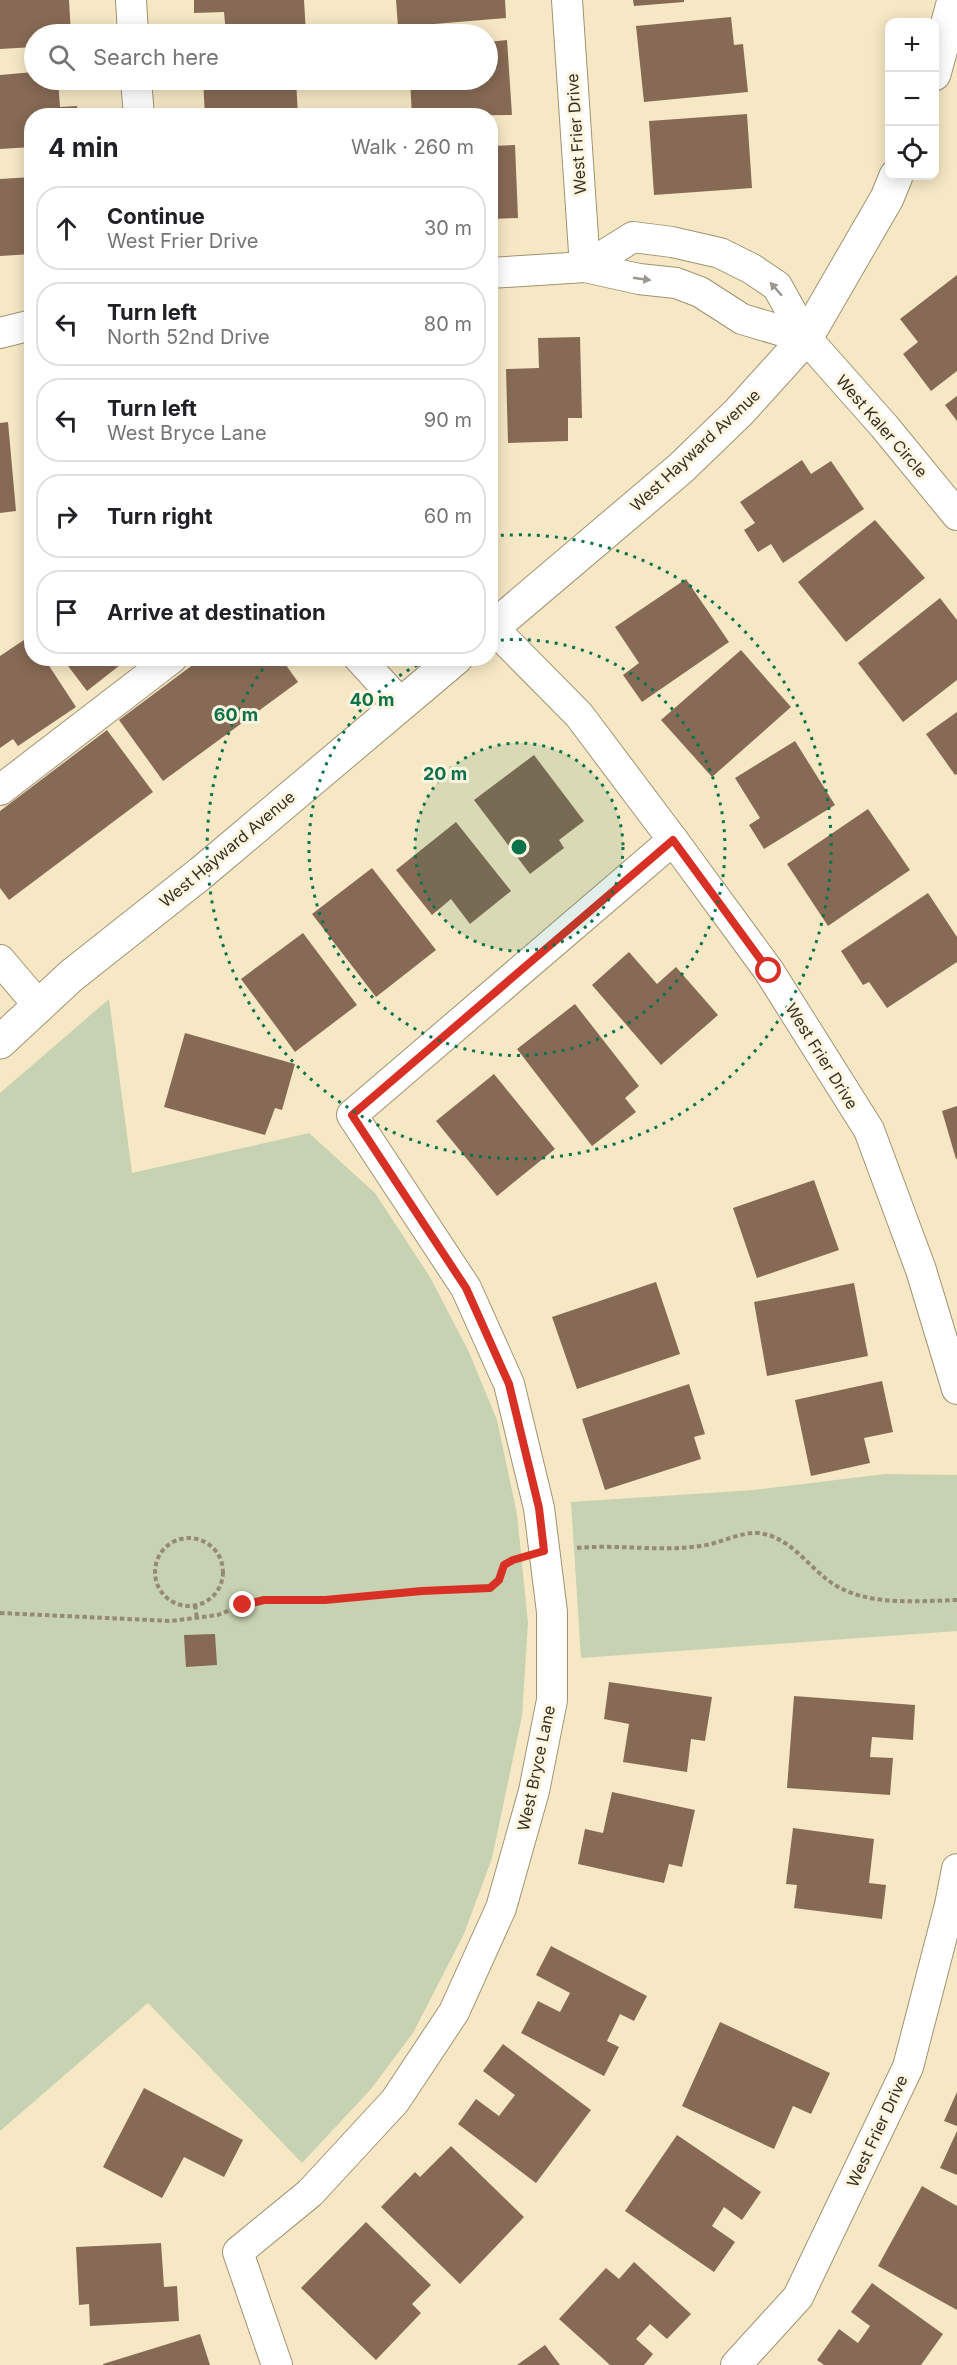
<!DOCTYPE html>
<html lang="en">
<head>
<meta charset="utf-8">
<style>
  :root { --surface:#fff; --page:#f2f2f2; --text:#202124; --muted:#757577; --line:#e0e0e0 }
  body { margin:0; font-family:Inter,sans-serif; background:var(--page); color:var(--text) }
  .controls { position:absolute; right:18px; top:18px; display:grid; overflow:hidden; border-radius:12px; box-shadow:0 3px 15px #0003 }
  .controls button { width:54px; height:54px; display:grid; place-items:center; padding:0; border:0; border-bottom:2px solid var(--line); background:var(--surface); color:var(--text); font:30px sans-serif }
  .stop { position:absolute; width:18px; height:18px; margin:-14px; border:4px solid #d93025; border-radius:50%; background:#fff }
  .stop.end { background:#d93025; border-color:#fff; box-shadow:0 2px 6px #0008 }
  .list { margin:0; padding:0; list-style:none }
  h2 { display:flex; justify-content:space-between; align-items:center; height:78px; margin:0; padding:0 24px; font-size:26px }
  h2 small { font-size:20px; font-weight:400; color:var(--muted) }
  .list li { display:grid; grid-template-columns:39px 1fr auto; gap:18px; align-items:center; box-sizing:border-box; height:84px; margin:0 12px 12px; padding:0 12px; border:2px solid var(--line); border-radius:24px }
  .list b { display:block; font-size:22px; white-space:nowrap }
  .list p { margin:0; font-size:20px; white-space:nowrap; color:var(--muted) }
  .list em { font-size:20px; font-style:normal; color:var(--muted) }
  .icon { flex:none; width:33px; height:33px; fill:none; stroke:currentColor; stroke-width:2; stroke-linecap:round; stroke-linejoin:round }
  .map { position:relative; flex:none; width:957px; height:2365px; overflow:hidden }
  .search { position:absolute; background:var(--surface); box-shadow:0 3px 15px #0003; left:24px; top:24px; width:474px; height:66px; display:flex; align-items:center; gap:15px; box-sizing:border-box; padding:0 21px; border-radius:33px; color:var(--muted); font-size:22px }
  .panel { position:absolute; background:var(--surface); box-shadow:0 3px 15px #0003; left:24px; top:108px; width:474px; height:558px; border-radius:24px }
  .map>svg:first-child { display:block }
  .green { fill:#c7d2b2 }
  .building { fill:#876a55 }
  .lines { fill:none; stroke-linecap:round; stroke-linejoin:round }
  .minor-casing { stroke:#a09372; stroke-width:32 }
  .tertiary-casing { stroke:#a09372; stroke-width:35 }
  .path { stroke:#958b73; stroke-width:4; stroke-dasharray:4.5 3; stroke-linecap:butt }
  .minor { stroke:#fff; stroke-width:30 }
  .tertiary { stroke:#fff; stroke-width:33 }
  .oneway { fill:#9a9790 }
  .route { stroke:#d93025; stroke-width:8 }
  .ring { fill:none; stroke:#0b724a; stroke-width:3; stroke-dasharray:3 6 }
  .labels { text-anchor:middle; stroke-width:6; stroke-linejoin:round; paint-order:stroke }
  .street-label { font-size:16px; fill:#352f22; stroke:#fef5e0 }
  .centre { fill:#0b724a; stroke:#fef5e0; stroke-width:3 }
  .ring-label { font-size:18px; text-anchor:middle; font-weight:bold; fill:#0b724a; stroke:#fef5e0; stroke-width:6; stroke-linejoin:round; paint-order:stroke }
</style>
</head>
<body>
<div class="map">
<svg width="957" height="2365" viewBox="0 0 957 2365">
  <rect width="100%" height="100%" fill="#f6e8c5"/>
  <g class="green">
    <path d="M109 999 132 1173 309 1133 375 1193 430 1277 469 1352 497 1420 517 1514 528 1623 522 1716 492 1858 464 1934 413 2033 371 2089 302 2163 148 2003 0 2131V1093Z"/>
    <path d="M885 1474 957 1475V1631L581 1658 571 1502 754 1490Z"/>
  </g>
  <g class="building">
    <path d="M0 0H69L71 34H34V47L0 49Z"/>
    <path d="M194 0H304L306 34H226L224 12 194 13Z"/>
    <path d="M396 0H505L506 18 398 27Z"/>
    <path d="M633 0H684V2L634 6Z"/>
    <path d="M731 17 734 45 743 44 748 92 644 102 636 26Z"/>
    <path d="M507 40 512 115 412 116 410 80H488V42Z"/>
    <path d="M34 72V80H58L60 107 77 106 78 116H32V147L0 149V75Z"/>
    <path d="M203 80H296L298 116H205Z"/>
    <path d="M747 114 752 188 654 195 649 121Z"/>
    <path d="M515 145 518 218 490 219V146Z"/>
    <path d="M32 177V254L0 256V179Z"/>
    <path d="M957 275V371L931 391 903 354 918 342 900 319Z"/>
    <path d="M580 337 582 418H568V441L508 443 506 369 539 368 538 338Z"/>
    <path d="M957 396V421L945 405Z"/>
    <path d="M8 422 16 511 0 513V423Z"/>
    <path d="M802 460 811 474 831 461 864 509 783 563 771 544 758 552 744 530 755 523 740 502Z"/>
    <path d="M875 520 925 578 846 642 798 582Z"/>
    <path d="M686 579 729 642 642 702 623 675 639 663 615 627Z"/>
    <path d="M940 598 957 620V680L903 722 858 663Z"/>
    <path d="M30 636 32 658H44L76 707 18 746 13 739 0 748V656Z"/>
    <path d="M741 650 791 707 712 777 661 720Z"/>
    <path d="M62 658H129L87 691Z"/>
    <path d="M202 658H281L298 682 163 781 119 720Z"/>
    <path d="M957 712V774L955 775 926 734Z"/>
    <path d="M107 730 153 792 9 900 0 888V811Z"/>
    <path d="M795 741 835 805 764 849 749 825 760 818 735 778Z"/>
    <path d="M534 755 584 821 559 840 564 848 530 874 474 800Z"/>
    <path d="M868 809 910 870 828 926 787 864Z"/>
    <path d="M456 822 511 891 470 924 451 899 432 915 396 870Z"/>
    <path d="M372 868 436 950 376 997 312 914Z"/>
    <path d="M928 893 957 937V962L887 1008 869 982 863 985 841 951Z"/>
    <path d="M303 933 357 1005 295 1052 241 979Z"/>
    <path d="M629 952 657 984 676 967 718 1015 661 1065 592 985Z"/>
    <path d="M575 1004 639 1086 625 1098 636 1112 592 1146 517 1049Z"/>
    <path d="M185 1033 295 1064 282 1110 275 1108 265 1135 164 1107Z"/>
    <path d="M494 1074 555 1149 497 1196 436 1121Z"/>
    <path d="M957 1106V1159H956L942 1111Z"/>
    <path d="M814 1180 839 1250 757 1278 733 1208Z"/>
    <path d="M656 1282 680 1354 577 1389 552 1317Z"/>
    <path d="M854 1283 868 1356 767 1376 754 1302Z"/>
    <path d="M882 1381 893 1432 864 1438 870 1463 811 1476 795 1400Z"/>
    <path d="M689 1384 705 1434 694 1437 701 1459 605 1490 582 1419Z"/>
    <path d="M215 1634 217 1665 186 1667 184 1635Z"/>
    <path d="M609 1682 712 1697 705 1741 691 1739 687 1772 623 1762 629 1724 604 1719Z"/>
    <path d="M794 1696 915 1705 913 1740 872 1737 870 1757 893 1758 890 1795 787 1788Z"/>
    <path d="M612 1792 695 1810 682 1867 669 1864 664 1883 578 1864 585 1829 603 1833Z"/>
    <path d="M793 1828 874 1839 869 1883 886 1885 882 1919 794 1908 797 1885 786 1884Z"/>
    <path d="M551 1946 647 1996 634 2021 620 2014 607 2041 619 2047 604 2076 521 2033 538 2001 560 2012 570 1993 536 1975Z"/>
    <path d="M720 2022 830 2073 811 2114 793 2106 774 2149 682 2106Z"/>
    <path d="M503 2044 591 2110 536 2183 458 2124 476 2099 499 2116 515 2095 483 2071Z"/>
    <path d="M144 2088 243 2140 224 2177 184 2157 162 2198 103 2167Z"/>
    <path d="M957 2092V2126L944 2121Z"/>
    <path d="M957 2131V2175L940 2168Z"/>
    <path d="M677 2135 761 2192 742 2220 724 2207 712 2226 735 2242 714 2272 625 2211Z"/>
    <path d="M451 2146 524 2217 460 2284 381 2207 415 2172 420 2177Z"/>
    <path d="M922 2186 957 2206V2310L878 2266Z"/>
    <path d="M366 2222 431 2285 412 2304 421 2313 376 2360 301 2288Z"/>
    <path d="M161 2243 164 2287 177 2286 179 2321 90 2326 89 2304 79 2305 76 2247Z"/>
    <path d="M634 2262 691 2314 667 2339 650 2324 636 2339 653 2354 644 2365H610L559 2319 606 2268 619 2279Z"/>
    <path d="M872 2283 943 2334 921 2365H824L817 2360 839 2329 858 2343 870 2326 851 2312Z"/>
    <path d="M200 2334 210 2365H103V2364Z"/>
    <path d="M545 2345 560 2365H517Z"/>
  </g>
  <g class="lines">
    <defs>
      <g id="minor">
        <path d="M131 0 133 34"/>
        <path d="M567 0 585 267"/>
        <path d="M136 80 139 116"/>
        <path d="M585 267 633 237 672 242 720 253 752 269 777 286 806 338 884 426 957 515"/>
        <path d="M490 273 585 267 639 279 676 283 700 292 742 319 806 338"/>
        <path d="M0 333 32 325"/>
        <path d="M493 628 579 715 673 840 769 971 869 1130 921 1270 957 1389"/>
        <path d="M359 658 401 704"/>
        <path d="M0 790 172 658"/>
        <path d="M0 960 39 1006"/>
        <path d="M277 2365 238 2252 310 2193 395 2101 454 2012 501 1908 534 1791 552 1700V1612L539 1508 509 1384 466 1288 352 1115 673 840"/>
        <path d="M736 2365 798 2297 908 2067 950 1905 957 1869"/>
      </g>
      <g id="tertiary">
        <path d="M934 74 954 0"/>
        <path d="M490 630 681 468 739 412 806 338 887 198 896 176"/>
        <path d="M0 1042 71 976 201 873 456 658"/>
      </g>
    </defs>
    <use href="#minor" class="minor-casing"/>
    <use href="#tertiary" class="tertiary-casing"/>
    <g class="path">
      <circle cx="189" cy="1572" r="34"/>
      <path d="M577 1548C618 1544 660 1552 700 1546 719 1544 739 1532 758 1533 789 1536 806 1564 829 1581 864 1607 916 1601 957 1600"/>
      <path d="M195 1605 197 1619"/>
      <path d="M0 1613 171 1621 218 1615 243 1605 264 1600H325L422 1591 490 1588 499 1580 504 1565 514 1559"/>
    </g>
    <use href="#minor" class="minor"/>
    <use href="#tertiary" class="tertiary"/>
  </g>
  <defs><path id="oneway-solid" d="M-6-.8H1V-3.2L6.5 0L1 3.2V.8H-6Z" transform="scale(1.5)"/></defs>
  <g class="oneway">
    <use href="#oneway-solid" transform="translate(642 279) rotate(8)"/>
    <use href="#oneway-solid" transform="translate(776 289) rotate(-131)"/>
  </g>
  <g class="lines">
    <path class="route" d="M243 1605 264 1600H325L422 1591 490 1588 499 1580 504 1565 513 1560 544 1551 539 1508 509 1384 466 1288 352 1115 673 840 769 971"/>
  </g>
  <circle cx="519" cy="847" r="104" fill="#0b724a" fill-opacity=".12"/>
  <g class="ring">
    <circle cx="519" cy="847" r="104"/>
    <path d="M492 641A208 208 0 1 1 429 659"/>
    <path d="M492 536A312 312 0 1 1 270 659"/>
  </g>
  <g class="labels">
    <g class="street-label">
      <text transform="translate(576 134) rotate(-94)" y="6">West Frier Drive</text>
      <text transform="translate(882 426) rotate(49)" y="6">West Kaler Circle</text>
      <text transform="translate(695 450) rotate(-43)" y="6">West Hayward Avenue</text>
      <text transform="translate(227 849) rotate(-40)" y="6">West Hayward Avenue</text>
      <text transform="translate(822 1056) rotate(58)" y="6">West Frier Drive</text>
      <text transform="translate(536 1768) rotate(-78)" y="6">West Bryce Lane</text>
      <text transform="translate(877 2131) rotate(-65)" y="6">West Frier Drive</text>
    </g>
  </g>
  <circle cx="519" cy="847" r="9" class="centre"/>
  <g class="ring-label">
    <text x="372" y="706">40 m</text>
    <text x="236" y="721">60 m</text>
    <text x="445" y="780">20 m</text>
  </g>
</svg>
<div class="controls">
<button>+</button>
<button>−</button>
<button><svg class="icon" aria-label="locate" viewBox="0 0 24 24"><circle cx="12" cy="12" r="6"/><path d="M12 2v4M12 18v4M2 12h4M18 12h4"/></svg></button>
</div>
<div class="stop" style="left:769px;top:971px"></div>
<div class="stop end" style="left:243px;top:1605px"></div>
<div class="search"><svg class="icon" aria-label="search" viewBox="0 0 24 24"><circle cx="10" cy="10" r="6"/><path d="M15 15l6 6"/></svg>Search here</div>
<section class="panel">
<h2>4 min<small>Walk · 260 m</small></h2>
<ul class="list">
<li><svg class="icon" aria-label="ahead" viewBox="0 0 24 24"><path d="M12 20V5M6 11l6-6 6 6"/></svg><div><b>Continue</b><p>West Frier Drive</p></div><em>30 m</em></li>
<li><svg class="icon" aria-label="left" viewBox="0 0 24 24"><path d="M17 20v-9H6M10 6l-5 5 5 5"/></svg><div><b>Turn left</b><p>North 52nd Drive</p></div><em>80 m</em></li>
<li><svg class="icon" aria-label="left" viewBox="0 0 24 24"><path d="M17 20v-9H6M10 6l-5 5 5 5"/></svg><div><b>Turn left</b><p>West Bryce Lane</p></div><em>90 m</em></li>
<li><svg class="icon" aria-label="right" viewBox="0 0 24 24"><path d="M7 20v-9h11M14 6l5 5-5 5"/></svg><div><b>Turn right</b></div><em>60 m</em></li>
<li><svg class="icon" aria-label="arrive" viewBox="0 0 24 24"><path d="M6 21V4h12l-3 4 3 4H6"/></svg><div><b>Arrive at destination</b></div></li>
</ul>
</section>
</div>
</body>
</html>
